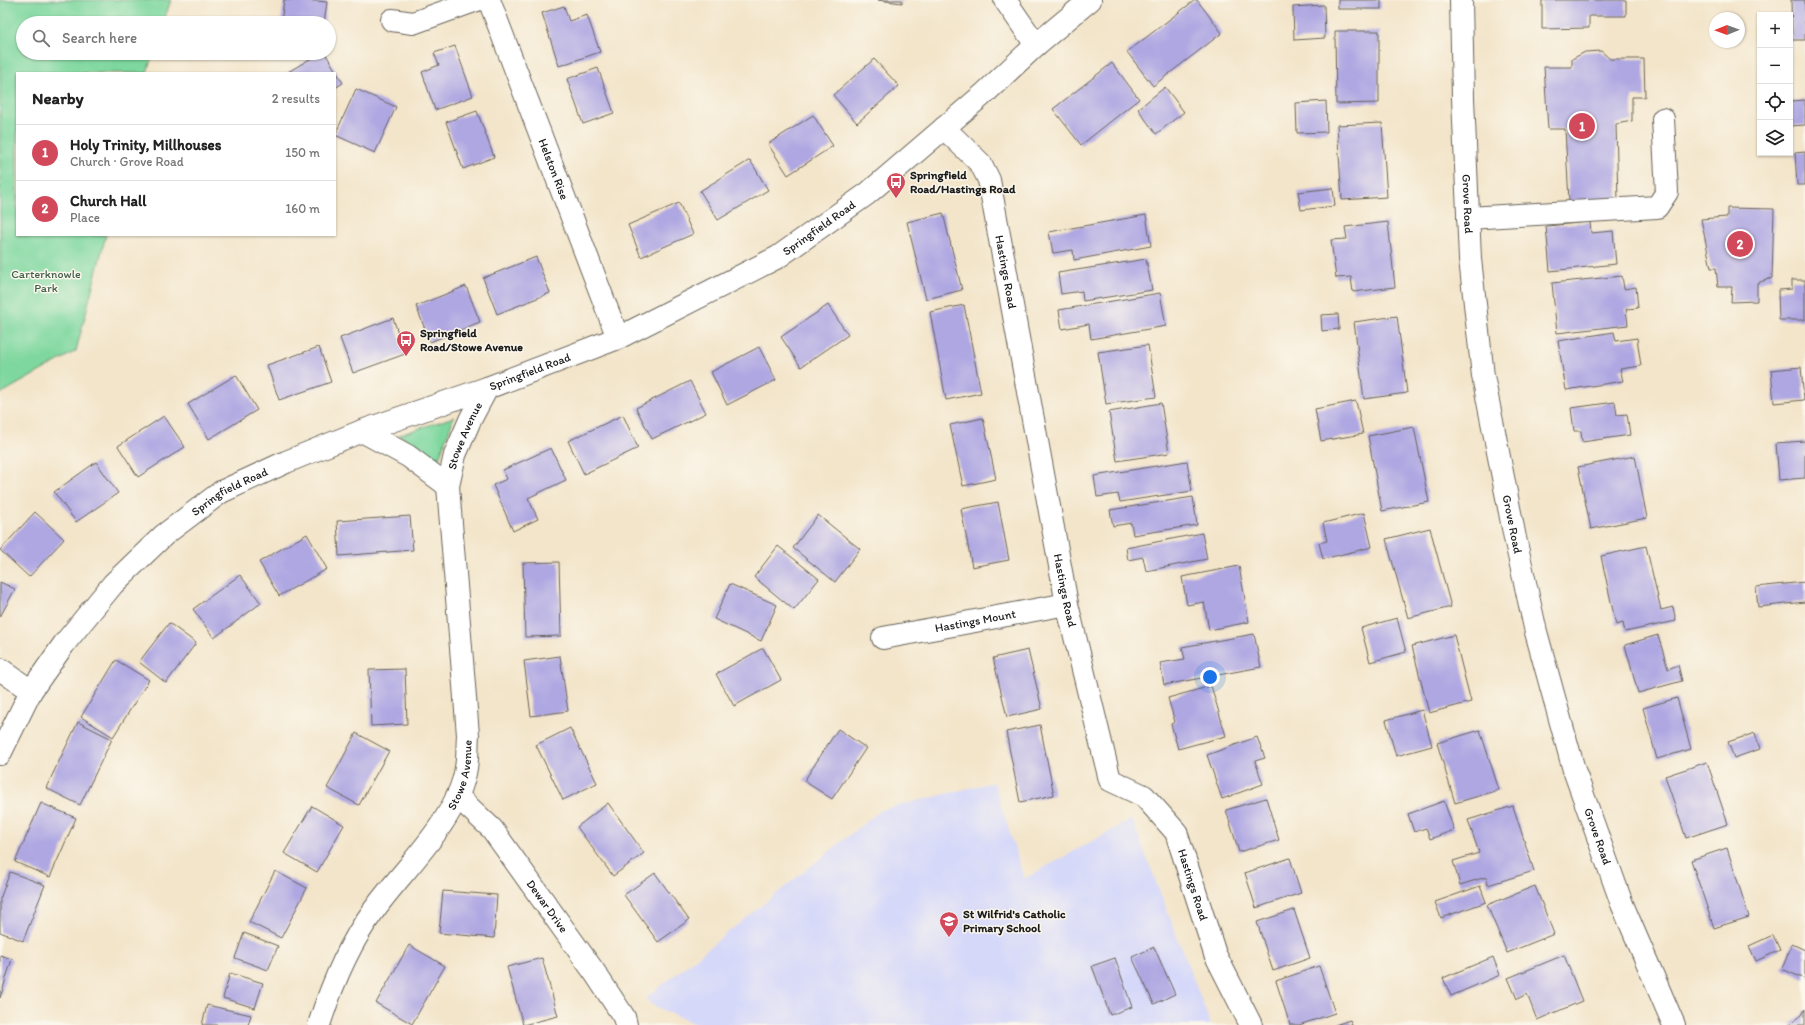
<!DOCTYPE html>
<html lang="en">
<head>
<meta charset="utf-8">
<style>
  :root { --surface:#fff; --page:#f6f6f6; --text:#222; --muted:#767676; --line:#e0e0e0; --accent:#d1495b }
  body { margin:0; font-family:Itim,sans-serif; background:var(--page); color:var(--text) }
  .controls { position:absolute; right:12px; top:12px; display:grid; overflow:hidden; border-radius:0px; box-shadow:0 1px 3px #0004 }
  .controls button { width:36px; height:36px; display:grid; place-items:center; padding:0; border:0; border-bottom:1px solid var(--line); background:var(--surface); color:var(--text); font:20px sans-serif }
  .compass { position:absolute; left:1709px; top:12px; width:36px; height:36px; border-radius:50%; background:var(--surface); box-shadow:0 1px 3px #0004; rotate:269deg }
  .you { position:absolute; left:1210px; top:677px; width:14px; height:14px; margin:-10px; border:3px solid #fff; border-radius:50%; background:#1a73e8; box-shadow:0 0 0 6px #1a73e833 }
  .badge { display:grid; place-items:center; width:26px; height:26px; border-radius:50%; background:var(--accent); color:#fff; font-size:13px; font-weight:700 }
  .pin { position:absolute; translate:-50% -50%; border:2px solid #fff; box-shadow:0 1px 4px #0006 }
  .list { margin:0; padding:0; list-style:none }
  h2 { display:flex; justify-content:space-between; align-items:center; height:52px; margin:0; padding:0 16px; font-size:17px }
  h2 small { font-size:13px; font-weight:400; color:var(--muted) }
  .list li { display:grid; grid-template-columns:26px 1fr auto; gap:12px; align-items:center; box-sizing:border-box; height:56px; padding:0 16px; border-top:1px solid var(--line) }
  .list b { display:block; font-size:15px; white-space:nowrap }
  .list p { margin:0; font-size:13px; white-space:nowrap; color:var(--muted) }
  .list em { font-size:13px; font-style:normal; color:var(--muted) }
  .icon { flex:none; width:22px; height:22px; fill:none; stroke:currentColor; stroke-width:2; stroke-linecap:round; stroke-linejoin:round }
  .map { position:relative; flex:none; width:1805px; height:1025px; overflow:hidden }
  .search { position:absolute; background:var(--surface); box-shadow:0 1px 3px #0004; left:16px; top:16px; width:320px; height:44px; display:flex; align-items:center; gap:10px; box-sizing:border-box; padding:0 14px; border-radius:22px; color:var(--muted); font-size:15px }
  .panel { position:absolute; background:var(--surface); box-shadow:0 1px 3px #0004; left:16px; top:72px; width:320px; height:164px; border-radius:0px }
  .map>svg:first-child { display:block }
  .built { fill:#d5d8f9 }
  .green { fill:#7dd79e; stroke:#4c7a5d }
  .building { fill:#afa7e2 }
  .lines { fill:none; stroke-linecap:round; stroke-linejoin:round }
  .minor-casing { stroke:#676259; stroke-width:24 }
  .minor { stroke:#fff; stroke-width:22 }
  .labels { text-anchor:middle; stroke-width:3; stroke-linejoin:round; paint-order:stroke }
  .street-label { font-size:12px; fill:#1c1c1c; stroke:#fbf7ec }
  .poi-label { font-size:12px; font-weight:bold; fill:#1c1c1c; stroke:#fbf7ec; text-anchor:start }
  .park-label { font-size:12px; fill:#3e5d4a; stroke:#fbf7ec }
</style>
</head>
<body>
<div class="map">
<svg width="1805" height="1025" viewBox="0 0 1805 1025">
  <rect width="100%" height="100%" fill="#fbf7ec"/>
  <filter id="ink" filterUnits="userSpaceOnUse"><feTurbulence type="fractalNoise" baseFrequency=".025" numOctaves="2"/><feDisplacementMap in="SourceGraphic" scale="8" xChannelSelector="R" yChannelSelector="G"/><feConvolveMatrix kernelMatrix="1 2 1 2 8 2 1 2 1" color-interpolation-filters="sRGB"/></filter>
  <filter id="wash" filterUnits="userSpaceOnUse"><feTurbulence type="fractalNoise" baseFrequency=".012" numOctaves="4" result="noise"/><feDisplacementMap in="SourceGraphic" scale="16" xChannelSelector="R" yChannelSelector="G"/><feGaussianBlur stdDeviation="0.9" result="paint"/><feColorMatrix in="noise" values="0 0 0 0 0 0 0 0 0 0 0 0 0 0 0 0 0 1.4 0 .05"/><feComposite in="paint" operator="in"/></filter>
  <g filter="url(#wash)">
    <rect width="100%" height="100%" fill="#f3e5ca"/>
    <path class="built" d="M994 782 1024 879 1132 819 1211 1025H697L650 1004 646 998 881 810Z"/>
    <g class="green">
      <path d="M0 0H171L163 23H23V53H153L147 73H17V235H106L76 351 0 394Z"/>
      <path d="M454 417 438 461 399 435Z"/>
    </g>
    <g id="blocks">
      <g class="building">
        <path d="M284 0H306L327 2 324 23H281Z"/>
        <path d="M878 0H902V3Z"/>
        <path d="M1195 0H1197L1222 33 1153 86 1127 52Z"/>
        <rect x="1338" y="0" width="43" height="9"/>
        <path d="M1542 0H1626V16H1589V28L1542 29Z"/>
        <path d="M1791 0H1805V40H1792Z"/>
        <path d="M1324 5 1325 38 1294 40 1293 7Z"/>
        <path d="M564 6 569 21 587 15 600 52 559 66 542 13Z"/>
        <path d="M1335 31H1379V103L1336 104Z"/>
        <path d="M455 46 473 96 435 110 422 72 439 65 434 53Z"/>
        <path d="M1601 51 1610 59H1644L1645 97H1632V121L1616 124 1618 200 1569 201 1565 129H1548L1544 67H1572V59L1585 52Z"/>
        <path d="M320 53H325L343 83 335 88V73H289L288 72Z"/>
        <path d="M874 59 899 86 857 123 833 95Z"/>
        <path d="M1112 63 1139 99 1081 145 1053 109Z"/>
        <path d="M598 68 614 113 583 124 567 79Z"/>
        <path d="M1165 87 1184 112 1156 134 1138 109Z"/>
        <path d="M356 89 396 107 375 153 335 135Z"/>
        <path d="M1805 100V125L1790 126V101Z"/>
        <path d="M1326 101 1327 132 1297 133 1296 103Z"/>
        <path d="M477 111 494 157 463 169 446 122Z"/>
        <path d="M813 115 833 146 788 175 768 144Z"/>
        <path d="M1382 123 1387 197 1342 200 1337 125Z"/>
        <path d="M1805 152V185H1797L1795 153Z"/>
        <path d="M750 160 768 190 718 220 700 191Z"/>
        <path d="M1333 188 1335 206 1301 210 1298 192Z"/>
        <path d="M679 203 693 234 641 257 628 225Z"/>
        <path d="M1727 208 1774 209 1772 278 1757 283V301L1731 302 1732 287H1718L1716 268H1711L1701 219 1727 217Z"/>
        <path d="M943 213 962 290 926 299 907 222Z"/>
        <path d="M1146 215 1151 246 1074 260 1073 250 1053 253 1049 232Z"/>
        <path d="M1388 222 1395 287 1353 292 1351 277 1336 278 1331 240 1347 239 1345 227Z"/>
        <path d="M1590 222 1591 233 1613 231 1616 264 1550 271 1546 226Z"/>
        <path d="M536 257 550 293 497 314 483 278Z"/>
        <path d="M1146 259 1152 290 1083 301 1082 291 1061 294 1058 273Z"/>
        <path d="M1622 276 1624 289 1636 287 1638 308 1626 309 1628 325 1557 333 1552 283Z"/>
        <path d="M1792 280H1805V320H1779L1778 290 1792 289Z"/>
        <path d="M466 286 480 322 430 342 416 306Z"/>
        <path d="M1160 293 1166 326 1091 339 1089 324 1062 329 1059 310Z"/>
        <path d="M828 305 848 335 801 367 781 337Z"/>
        <path d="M964 305 981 393 946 400 930 312Z"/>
        <path d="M1338 314 1339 329 1322 331 1321 315Z"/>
        <path d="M1397 316 1407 393 1364 399 1354 322Z"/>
        <path d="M393 318 405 354 353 373 340 338Z"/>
        <path d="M1614 332 1616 341 1637 338 1641 366 1620 369 1623 381 1566 390 1558 341Z"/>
        <path d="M1148 345 1156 397 1106 404 1098 352Z"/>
        <path d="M319 347 331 382 279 400 267 365Z"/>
        <path d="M759 347 776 380 727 405 711 372Z"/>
        <path d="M1801 367 1804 400 1774 403 1771 370Z"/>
        <path d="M236 375 257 410 209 439 188 404Z"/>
        <path d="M690 381 706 413 652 439 636 408Z"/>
        <path d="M1356 401 1363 434 1321 441 1315 409Z"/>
        <path d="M1615 402 1617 415 1627 414 1630 435 1582 442 1581 431H1574L1571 408Z"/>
        <path d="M1161 403 1169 453 1117 461 1109 412Z"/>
        <path d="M623 415 638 448 584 474 568 441Z"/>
        <path d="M164 416 185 447 138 477 118 446Z"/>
        <path d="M983 418 996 479 963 486 950 425Z"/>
        <path d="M1414 427 1429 502 1382 511 1368 436Z"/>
        <path d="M1805 441V478L1779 480 1776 443Z"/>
        <path d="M551 448 566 480 528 498 538 519 513 531 493 485 507 479 503 470Z"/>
        <path d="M1635 456 1647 518 1591 529 1578 467Z"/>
        <path d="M1187 461 1192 491 1120 502 1118 494 1097 497 1094 476Z"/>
        <path d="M96 462 118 493 76 522 54 492Z"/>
        <path d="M1193 497 1197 525 1133 535 1131 523 1113 526 1110 510Z"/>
        <path d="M998 502 1009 560 972 567 961 509Z"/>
        <path d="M35 512 64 539 29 577 0 550Z"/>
        <path d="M1364 513 1372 547 1323 559 1319 543 1327 541 1323 523Z"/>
        <path d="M818 515 860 549 835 582 793 548Z"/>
        <path d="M410 516 413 550 339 556 337 521Z"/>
        <path d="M1430 528 1451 607 1408 618 1386 539Z"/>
        <path d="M1202 533 1207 559 1146 571 1143 557 1128 560 1126 548Z"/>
        <path d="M307 534 327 569 279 596 259 562Z"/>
        <path d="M778 546 819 579 794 610 754 577Z"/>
        <path d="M1646 546 1661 610 1673 607 1676 621 1625 632 1623 623 1616 625 1601 556Z"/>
        <path d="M559 562 561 636 525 637 523 563Z"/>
        <path d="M1239 566 1249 622 1209 630 1204 602 1187 605 1182 577Z"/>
        <path d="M240 575 261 603 214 638 193 609Z"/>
        <path d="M0 582 15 589 0 617Z"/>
        <path d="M1805 582V602L1758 607 1756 587Z"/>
        <path d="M730 584 777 605 761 641 714 619Z"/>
        <path d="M1397 618 1406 652 1370 662 1361 628Z"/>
        <path d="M169 623 196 643 166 683 139 662Z"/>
        <path d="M1254 634 1261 667 1164 685 1160 663 1185 659 1182 647Z"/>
        <path d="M1454 635 1471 702 1429 713 1412 646Z"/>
        <path d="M1658 635 1668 669 1678 665 1682 681 1638 693 1625 645Z"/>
        <path d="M763 648 781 680 734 706 716 674Z"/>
        <path d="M1028 650 1042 709 1007 717 993 658Z"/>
        <path d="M560 656 568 711 531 716 524 661Z"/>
        <path d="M116 660 149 680 113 737 81 717Z"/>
        <path d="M405 669 407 724 371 726 369 670Z"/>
        <path d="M1211 686 1226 736 1178 749 1171 724 1175 722 1168 698Z"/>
        <path d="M1677 698 1691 749 1657 759 1643 708Z"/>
        <path d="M1422 710 1432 746 1396 756 1386 720Z"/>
        <path d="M78 722 112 739 80 805 46 788Z"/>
        <path d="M1040 725 1054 795 1020 802 1006 732Z"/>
        <path d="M570 728 597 783 563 800 536 745Z"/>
        <path d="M838 729 866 748 832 799 804 781Z"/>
        <path d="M1480 730 1499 790 1455 803 1437 743Z"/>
        <path d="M356 733 389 751 359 805 327 788Z"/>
        <path d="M1755 733 1760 749 1734 758 1728 742Z"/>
        <path d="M1257 737 1265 758 1255 761 1263 784 1222 799 1207 755Z"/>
        <path d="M1707 762 1728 824 1686 838 1665 776Z"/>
        <path d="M1266 798 1279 840 1239 852 1226 810Z"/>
        <path d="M1444 801 1454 830 1430 839 1426 828 1414 832 1408 814Z"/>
        <path d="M41 803 76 818 50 877 15 862Z"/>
        <path d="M608 803 644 853 613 876 577 827Z"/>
        <path d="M312 806 344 825 317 872 284 853Z"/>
        <path d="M1513 806 1534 871 1488 885 1486 877 1460 885 1453 861 1479 853 1468 820Z"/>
        <path d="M1727 848 1749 917 1714 928 1691 860Z"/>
        <path d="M1290 858 1301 893 1256 908 1245 873Z"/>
        <path d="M275 871 307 888 281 938 249 922Z"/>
        <path d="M10 872 45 885 23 941 0 932V899Z"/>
        <path d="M655 873 689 920 658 942 624 895Z"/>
        <path d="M1480 886 1486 902 1441 918 1435 902Z"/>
        <path d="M1535 886 1554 934 1507 953 1487 905Z"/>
        <path d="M443 891 497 895 494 938 439 933Z"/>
        <path d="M1294 910 1310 958 1273 971 1257 922Z"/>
        <path d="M244 933 278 946 268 970 235 958Z"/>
        <path d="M1773 935 1780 950 1756 961 1749 946Z"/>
        <path d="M1792 944 1805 950V979L1782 969Z"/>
        <path d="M409 945 445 966 412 1024 376 1003Z"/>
        <path d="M1154 947 1175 994 1154 1004 1132 957Z"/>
        <path d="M0 955 12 959 0 998Z"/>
        <path d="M1564 955 1582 1001 1537 1020 1527 994 1517 999 1508 978Z"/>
        <path d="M1493 957 1500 975 1451 996 1443 978Z"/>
        <path d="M542 958 558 1016 523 1025 507 967Z"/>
        <path d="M1115 958 1132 1007 1110 1015 1092 966Z"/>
        <path d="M1319 966 1335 1013 1299 1025H1290L1276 981Z"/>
        <path d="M230 973 263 983 255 1008 223 998Z"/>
        <path d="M207 1005 251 1015 248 1025H202Z"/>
        <path d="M1805 1009V1025H1789L1802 1015Z"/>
        <path d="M1350 1020 1352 1025H1335Z"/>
      </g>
    </g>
  </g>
  <g filter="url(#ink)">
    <use href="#blocks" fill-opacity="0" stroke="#676259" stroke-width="1"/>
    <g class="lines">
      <defs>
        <g id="minor">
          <path id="s1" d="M489 0 618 338"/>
          <path d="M1005 0 1036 45"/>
          <path id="s2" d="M1461 0 1463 98 1470 259 1483 376 1515 538 1536 632 1574 770 1622 904 1674 1025"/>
          <path d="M392 20 413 23 477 0"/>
          <path id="s3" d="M944 128 981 164 989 180 1067 604 1110 780 1144 796 1176 832 1215 954 1251 1025"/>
          <path d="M1468 218 1657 207 1667 192 1663 119"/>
          <path d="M362 431 408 456 448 486"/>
          <path id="s4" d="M883 638 1067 604"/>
          <path d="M0 669 31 691"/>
          <path id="s5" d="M0 754 31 691 64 644 113 584 164 535 221 492 286 462 362 431 487 388 618 338 778 257 867 194 986 92 1036 45 1090 0"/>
          <path id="s6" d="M457 796 492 829 595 973 624 1017 626 1025"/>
          <path id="s7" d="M319 1025C332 984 348 945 374 910 403 869 458 820 466 768 468 757 467 746 468 735L448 486 455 455 470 420 487 388"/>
        </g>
      </defs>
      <use href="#minor" class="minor-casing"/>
      <use href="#minor" class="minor"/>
    </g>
  </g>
  <defs>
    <symbol id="bus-pin" viewBox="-11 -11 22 30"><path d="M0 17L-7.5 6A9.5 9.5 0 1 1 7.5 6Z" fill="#d1495b" stroke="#fbf7ec"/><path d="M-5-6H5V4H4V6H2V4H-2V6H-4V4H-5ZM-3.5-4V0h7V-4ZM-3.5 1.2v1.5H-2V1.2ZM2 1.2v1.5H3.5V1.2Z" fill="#fff"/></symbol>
    <symbol id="school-pin" viewBox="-11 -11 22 30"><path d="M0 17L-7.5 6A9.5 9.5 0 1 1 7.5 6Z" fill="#d1495b" stroke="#fbf7ec"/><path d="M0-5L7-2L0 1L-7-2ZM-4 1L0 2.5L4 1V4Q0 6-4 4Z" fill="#fff"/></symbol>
  </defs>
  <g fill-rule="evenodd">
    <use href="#bus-pin" x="885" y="171" width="22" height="30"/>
    <use href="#bus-pin" x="395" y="329" width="22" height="30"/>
    <use href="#school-pin" x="938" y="910" width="22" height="30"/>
  </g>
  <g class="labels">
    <g class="street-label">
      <text dy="4" stroke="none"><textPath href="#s1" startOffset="181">Helston Rise</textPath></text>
      <text dy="4" stroke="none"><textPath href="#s2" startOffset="204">Grove Road</textPath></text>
      <text dy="4" stroke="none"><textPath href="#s5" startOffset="1003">Springfield Road</textPath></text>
      <text dy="4" stroke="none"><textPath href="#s3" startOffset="163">Hastings Road</textPath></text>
      <text dy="4" stroke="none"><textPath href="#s5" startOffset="679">Springfield Road</textPath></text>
      <text dy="4" stroke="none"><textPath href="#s7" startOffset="635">Stowe Avenue</textPath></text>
      <text dy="4" stroke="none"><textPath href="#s5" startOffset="355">Springfield Road</textPath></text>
      <text dy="4" stroke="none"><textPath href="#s2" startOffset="528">Grove Road</textPath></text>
      <text dy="4" stroke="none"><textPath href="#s3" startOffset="487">Hastings Road</textPath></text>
      <text dy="4" stroke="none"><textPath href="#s4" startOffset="94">Hastings Mount</textPath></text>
      <text dy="4" stroke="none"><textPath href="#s7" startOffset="291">Stowe Avenue</textPath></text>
      <text dy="4" stroke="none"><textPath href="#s2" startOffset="852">Grove Road</textPath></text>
      <text dy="4" stroke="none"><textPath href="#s3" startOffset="823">Hastings Road</textPath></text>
      <text dy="4" stroke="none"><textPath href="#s6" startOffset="143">Dewar Drive</textPath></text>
    </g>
    <g class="poi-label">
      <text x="910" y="179">Springfield<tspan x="910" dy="14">Road/Hastings Road</tspan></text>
      <text x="420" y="337">Springfield<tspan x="420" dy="14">Road/Stowe Avenue</tspan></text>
      <text x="963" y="918">St Wilfrid's Catholic<tspan x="963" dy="14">Primary School</tspan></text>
    </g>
    <g class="park-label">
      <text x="46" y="278">Carterknowle<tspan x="46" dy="14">Park</tspan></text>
    </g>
  </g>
</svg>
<div class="controls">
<button>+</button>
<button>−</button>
<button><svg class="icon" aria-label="locate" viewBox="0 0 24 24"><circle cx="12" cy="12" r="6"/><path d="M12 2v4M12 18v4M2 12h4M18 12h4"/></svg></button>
<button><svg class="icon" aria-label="layers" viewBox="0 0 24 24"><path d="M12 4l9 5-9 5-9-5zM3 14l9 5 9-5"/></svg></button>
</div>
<svg class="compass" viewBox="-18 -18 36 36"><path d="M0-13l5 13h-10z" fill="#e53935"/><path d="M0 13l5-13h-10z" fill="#767676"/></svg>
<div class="you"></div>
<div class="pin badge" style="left:1582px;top:126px">1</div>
<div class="pin badge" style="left:1740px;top:244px">2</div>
<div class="search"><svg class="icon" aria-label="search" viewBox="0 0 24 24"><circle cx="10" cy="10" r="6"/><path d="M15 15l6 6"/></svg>Search here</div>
<section class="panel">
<h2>Nearby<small>2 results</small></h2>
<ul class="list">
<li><span class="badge">1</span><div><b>Holy Trinity, Millhouses</b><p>Church · Grove Road</p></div><em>150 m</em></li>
<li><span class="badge">2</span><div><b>Church Hall</b><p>Place</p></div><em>160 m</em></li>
</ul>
</section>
</div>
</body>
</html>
